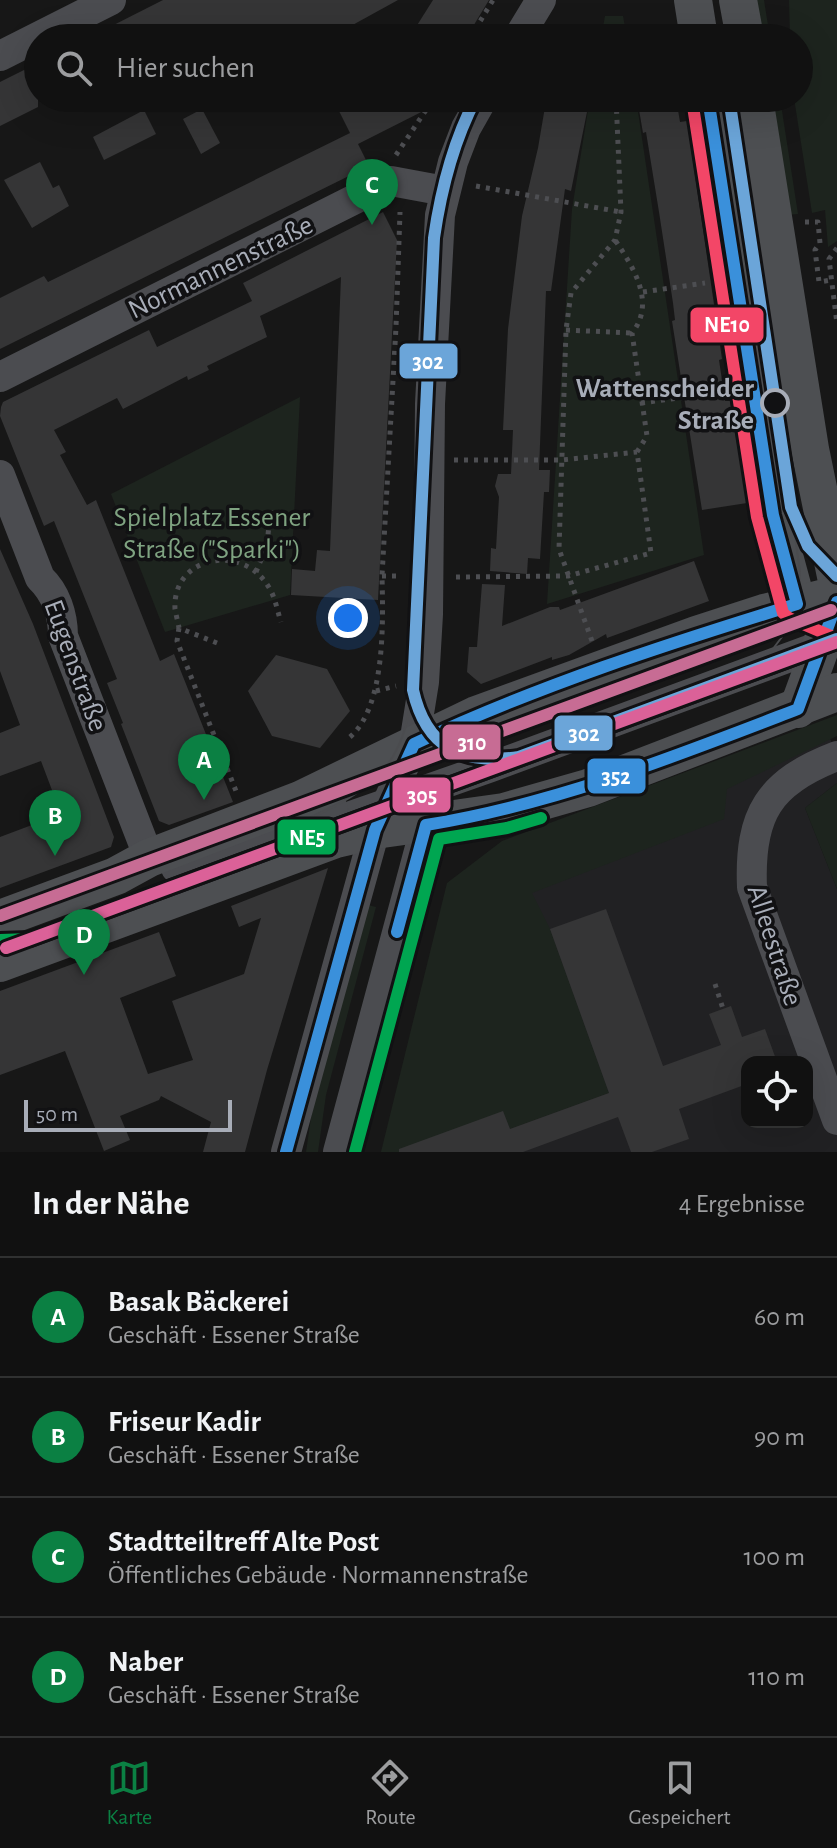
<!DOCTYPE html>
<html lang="de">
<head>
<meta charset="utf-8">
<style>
  :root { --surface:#111; --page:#1e1f1f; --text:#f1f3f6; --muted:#9c9d9f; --line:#303131; --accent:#0b8043 }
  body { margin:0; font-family:"Alegreya Sans",sans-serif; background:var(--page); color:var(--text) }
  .controls { position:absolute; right:24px; bottom:24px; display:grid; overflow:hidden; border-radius:16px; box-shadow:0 8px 32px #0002 }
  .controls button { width:72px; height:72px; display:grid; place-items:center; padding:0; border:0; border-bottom:2px solid var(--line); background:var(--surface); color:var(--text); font:40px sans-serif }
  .scale { position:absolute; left:24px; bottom:20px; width:208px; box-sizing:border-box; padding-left:8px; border:4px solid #a8adb8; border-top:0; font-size:22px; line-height:28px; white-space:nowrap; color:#a8adb8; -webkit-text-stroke:6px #111113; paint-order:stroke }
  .you { position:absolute; left:348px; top:618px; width:28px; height:28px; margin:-20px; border:6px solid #fff; border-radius:50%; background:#1a73e8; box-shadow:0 0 0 12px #1a73e833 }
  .badge { display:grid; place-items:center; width:52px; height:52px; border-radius:50%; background:var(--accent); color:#fff; font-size:26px; font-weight:700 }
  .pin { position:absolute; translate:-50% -66px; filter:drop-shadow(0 2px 4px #0008) }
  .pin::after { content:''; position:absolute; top:42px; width:28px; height:24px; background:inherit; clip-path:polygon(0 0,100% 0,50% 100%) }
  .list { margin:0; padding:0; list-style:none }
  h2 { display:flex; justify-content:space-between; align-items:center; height:104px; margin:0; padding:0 32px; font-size:34px }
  h2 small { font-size:26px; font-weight:400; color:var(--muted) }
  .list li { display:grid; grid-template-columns:52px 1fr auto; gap:24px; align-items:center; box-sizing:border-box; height:120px; padding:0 32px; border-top:2px solid var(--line) }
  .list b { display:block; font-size:30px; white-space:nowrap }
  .list p { margin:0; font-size:26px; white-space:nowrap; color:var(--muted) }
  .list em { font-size:26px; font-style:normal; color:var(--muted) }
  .icon { flex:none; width:44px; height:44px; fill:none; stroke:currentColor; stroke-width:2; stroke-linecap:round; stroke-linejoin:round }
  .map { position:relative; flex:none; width:837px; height:1152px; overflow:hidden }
  .search { position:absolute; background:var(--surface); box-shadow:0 8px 32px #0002; left:24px; right:24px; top:24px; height:88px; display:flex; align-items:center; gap:20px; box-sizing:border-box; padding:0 28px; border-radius:44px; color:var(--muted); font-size:30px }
  .sheet { height:584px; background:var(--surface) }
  nav { display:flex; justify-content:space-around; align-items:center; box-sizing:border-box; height:112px; border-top:2px solid var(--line); background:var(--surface); font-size:22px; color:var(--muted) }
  nav a { display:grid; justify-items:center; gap:4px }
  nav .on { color:var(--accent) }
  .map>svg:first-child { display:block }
  .built { fill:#212123; fill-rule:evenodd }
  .green { fill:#1d241e }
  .building { fill:#353536 }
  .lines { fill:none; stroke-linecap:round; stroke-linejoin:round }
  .path { stroke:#4d4e52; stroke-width:5; stroke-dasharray:4 6; stroke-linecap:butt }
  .minor { stroke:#4b4c50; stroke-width:30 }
  .major { stroke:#4d4f52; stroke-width:38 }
  .tram { stroke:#4b4c4f; stroke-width:2 }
  .bus-1-casing { stroke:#111113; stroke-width:18 }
  .bus-2-casing { stroke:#111113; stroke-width:18 }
  .bus-3-casing { stroke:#111113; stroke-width:18 }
  .bus-1 { stroke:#3a90db; stroke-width:12 }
  .bus-2 { stroke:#00a651; stroke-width:12 }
  .bus-3 { stroke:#f34667; stroke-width:12 }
  .tram-1-casing { stroke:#111113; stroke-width:18 }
  .tram-2-casing { stroke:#111113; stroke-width:18 }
  .tram-3-casing { stroke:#111113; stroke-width:18 }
  .tram-1 { stroke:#6ba5d9; stroke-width:12 }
  .tram-2 { stroke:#db6198; stroke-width:12 }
  .tram-3 { stroke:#c76c94; stroke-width:12 }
  .stop-dot { fill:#111113; stroke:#a8adb8; stroke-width:4 }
  .labels { text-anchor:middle; stroke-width:7; stroke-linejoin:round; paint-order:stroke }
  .street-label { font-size:28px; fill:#a8adb8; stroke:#111113 }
  .stop-label { font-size:28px; font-weight:bold; fill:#a8adb8; stroke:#111113; text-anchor:end }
  .park-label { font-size:28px; fill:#7fa381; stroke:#111113 }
  .line-badge { stroke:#111113; stroke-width:3 }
  .badge-label { font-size:22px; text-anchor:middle; font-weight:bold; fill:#fff }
</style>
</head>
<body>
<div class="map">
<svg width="837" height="1152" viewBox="0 0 837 1152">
  <rect width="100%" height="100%" fill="#171717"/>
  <path class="built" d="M830 738 837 756V783L805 808 837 889V1152H392L455 917ZM747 1062H807V1122H747Z"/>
  <g class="green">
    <path d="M753 0H764L770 38H759Z"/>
    <path d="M789 0H837V241L828 247 825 210 812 213 794 98H799V38H790Z"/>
    <path d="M605 16H623L627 38H601Z"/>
    <path d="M590 98H636L704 555 547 604 572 209Z"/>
    <path d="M768 98H780L798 214 786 215Z"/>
    <path d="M300 397 290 595 165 632 111 494Z"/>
    <path d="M837 715V736L727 789 724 819 532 893 550 929 609 1093 510 1129 503 1112 442 1152H381L447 883 502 841Z"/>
    <path d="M837 783V889L805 808Z"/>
    <path d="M368 905 376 907 326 1095 318 1152H306L315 1091Z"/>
  </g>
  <g class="building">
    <path d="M163 0H398L329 38H88Z"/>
    <path d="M433 0H489L466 38H409Z"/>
    <path d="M38 63V107L0 126V82Z"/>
    <path d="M360 98H449L358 144 369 166 0 349V298L44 276 48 282 350 133 338 109Z"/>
    <path d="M637 98H676L680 122 687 121 722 359 719 360 725 401H730L747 503 702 510 672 321 675 320 673 303 659 212 646 132 643 133Z"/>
    <path d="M546 101 574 106 573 110 587 112 571 191 565 189 551 291H546L539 470H550L549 492H544L540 559 528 558 527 574 490 571 491 548 496 549 499 497 495 486 498 474H511L513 430H503L508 329 522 216 538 148Z"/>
    <path d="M202 109 220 143 201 154 183 119Z"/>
    <path d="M144 110 156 134 104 160 93 137Z"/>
    <path d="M40 162 53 188 59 185 69 206 32 228 4 180Z"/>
    <path d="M383 212 397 240 378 600 291 595 292 569 315 571 317 550 330 551 341 277 260 316 267 337 207 366 209 370 188 380 187 376 123 409 117 398 54 430 66 452 60 455 87 505 96 500 160 661 174 654 233 802 169 825 159 821 121 724 123 723 107 683 117 679 54 521 44 526 0 416 1 407 3 402 149 330 157 347 252 301 243 283Z"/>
    <path d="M0 549 33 624 114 837 111 847 0 888V837L61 814 41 761 0 776V733L20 725 0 671Z"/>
    <path d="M694 561 709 601 607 638 606 634 569 655 552 660V657L481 684 467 672 469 647H477L482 584 505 585 502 626 550 607H559L560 610Z"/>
    <path d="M276 655 327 669 350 711 320 748 272 736 248 691Z"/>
    <path d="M328 868 267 1070 245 1152H203L211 1122 161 1096 159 1100 120 1116 130 1140 104 1151 65 1051 0 1075V991L159 932 176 976 120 998 148 1074 193 1060 172 1001 244 974 261 918 239 927 231 906Z"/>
    <path d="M606 909 663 1066 721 1045 709 1014 731 1006 742 1037 765 1029 777 1062H747V1084L679 1109 689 1139 652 1152H631L618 1117 523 1152H399V1149L503 1111 510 1129 609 1093 550 929Z"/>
  </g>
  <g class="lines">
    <g class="path">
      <path d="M470 38 493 0"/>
      <path d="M640 38 667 35"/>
      <path d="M396 155 434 98"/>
      <path d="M476 186 621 212"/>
      <path d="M805 222H818L820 243 815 250 819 282 831 280"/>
      <path d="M837 248 829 259 837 324"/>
      <path d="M643 292 705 283"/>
      <path d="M566 330 632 333"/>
      <path d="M641 403 723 392"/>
      <path d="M454 460H562L637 452"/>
      <path d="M256 572 267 545 271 505"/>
      <path d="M382 576H402"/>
      <path d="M456 577 568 576 651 553 637 452 647 436 632 333C656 303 634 268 615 240"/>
      <path d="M179 628 177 641 236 791"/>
      <path d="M592 641 559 549 566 330 571 293 615 240 621 212 616 98"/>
      <path d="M217 643 179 628C178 622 176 615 175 609 172 556 242 543 268 586 275 596 277 610 281 622"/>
      <path d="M376 691 396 686"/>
      <path d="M350 737C386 706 383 620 382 576L396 327 400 212"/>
      <path d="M715 984 723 1009"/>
    </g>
    <g class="minor">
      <path d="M518 38 541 0"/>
      <path d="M0 56 111 0"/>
      <path d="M0 377 391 181 445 191"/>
      <path d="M0 475 40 578C56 593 63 615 63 636L149 858"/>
      <path d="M837 756C769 782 749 814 752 887L837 1120"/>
      <path d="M317 828 491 767 836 640"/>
      <path d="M176 868 333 809"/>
      <path d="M286 1152 375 830 414 744 424 682 428 614 430 404 440 215 453 162 466 128 483 98"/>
      <path d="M338 1152 426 825 423 802"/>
    </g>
    <g class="major">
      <path d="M693 0 699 38"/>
      <path d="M738 0 745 38"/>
      <path d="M708 98 773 515 797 604"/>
      <path d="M754 98 810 449 837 581"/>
      <path d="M798 709 837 602"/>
      <path d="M0 919 116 876 149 858 300 800 476 715 696 635 764 613 837 595"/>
      <path d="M0 963 336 839 375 830 504 812 588 788 837 692"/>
    </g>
    <g class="tram">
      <path d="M566 740 743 673 769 654 788 629 799 594 800 572 791 507"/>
      <path d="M315 816C385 783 408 755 413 677"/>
    </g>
    <defs>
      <g id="bus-1">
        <path d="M397 932 426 825C556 804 676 756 798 709L837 602"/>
        <path d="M286 1152 375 830 414 744C537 686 667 644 797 604L773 515 708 98"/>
      </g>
      <g id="bus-2">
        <path d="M0 940 30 939 837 642"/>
        <path d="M355 1152 439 839 507 828 541 818"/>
      </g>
      <path id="bus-3" d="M692 100 757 517 783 613 789 618 831 636"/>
    </defs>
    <use href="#bus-1" class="bus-1-casing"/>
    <use href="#bus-2" class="bus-2-casing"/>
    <use href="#bus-3" class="bus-3-casing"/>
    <use href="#bus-1" class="bus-1"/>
    <use href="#bus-2" class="bus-2"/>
    <use href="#bus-3" class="bus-3"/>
    <defs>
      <g id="tram-1">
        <path d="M476 98C453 142 441 189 434 238L413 690C426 748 462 765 519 757L837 639"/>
        <path d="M729 98 791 507 808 546 837 576"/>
      </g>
      <path id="tram-2" d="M6 948 837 642"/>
      <path id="tram-3" d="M0 916 831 610"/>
    </defs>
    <use href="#tram-1" class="tram-1-casing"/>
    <use href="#tram-2" class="tram-2-casing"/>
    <use href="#tram-3" class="tram-3-casing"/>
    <use href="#tram-1" class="tram-1"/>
    <use href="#tram-2" class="tram-2"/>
    <use href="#tram-3" class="tram-3"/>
  </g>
  <circle class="stop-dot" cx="775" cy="403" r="13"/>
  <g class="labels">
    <g class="street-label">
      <text transform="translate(220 266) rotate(-26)" y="10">Normannenstraße</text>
      <text transform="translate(77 665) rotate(70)" y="10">Eugenstraße</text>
      <text transform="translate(776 945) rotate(72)" y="10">Alleestraße</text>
    </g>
    <g class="stop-label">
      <text x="754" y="397">Wattenscheider<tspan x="754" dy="32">Straße</tspan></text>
    </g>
    <g class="park-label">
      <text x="212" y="526">Spielplatz Essener<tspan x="212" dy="32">Straße ("Sparki")</tspan></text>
    </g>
  </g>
  <g class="line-badge">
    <rect x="689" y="306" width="76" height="38" rx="8" fill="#f34667"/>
    <rect x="398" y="342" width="61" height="38" rx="8" fill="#6ba5d9"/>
    <rect x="553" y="714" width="61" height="38" rx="8" fill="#6ba5d9"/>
    <rect x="441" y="723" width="61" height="38" rx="8" fill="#c76c94"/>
    <rect x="586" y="757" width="61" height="38" rx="8" fill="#3a90db"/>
    <rect x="391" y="776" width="61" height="38" rx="8" fill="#db6198"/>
    <rect x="276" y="818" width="61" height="38" rx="8" fill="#00a651"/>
  </g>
  <g class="badge-label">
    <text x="727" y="332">NE10</text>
    <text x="428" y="369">302</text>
    <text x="584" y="741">302</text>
    <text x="472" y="750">310</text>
    <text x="616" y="784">352</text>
    <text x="422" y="803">305</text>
    <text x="307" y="845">NE5</text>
  </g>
</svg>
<div class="controls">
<button><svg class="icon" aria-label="locate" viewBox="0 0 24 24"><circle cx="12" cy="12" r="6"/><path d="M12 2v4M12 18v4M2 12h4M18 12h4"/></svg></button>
</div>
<div class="scale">50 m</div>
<div class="you"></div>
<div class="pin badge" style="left:204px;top:800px">A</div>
<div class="pin badge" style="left:55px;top:856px">B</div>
<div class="pin badge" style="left:372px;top:225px">C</div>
<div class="pin badge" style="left:84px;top:975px">D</div>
<div class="search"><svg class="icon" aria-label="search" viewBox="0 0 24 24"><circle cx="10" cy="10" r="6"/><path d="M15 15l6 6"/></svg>Hier suchen</div>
</div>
<section class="sheet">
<h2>In der Nähe<small>4 Ergebnisse</small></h2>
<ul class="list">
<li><span class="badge">A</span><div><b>Basak Bäckerei</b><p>Geschäft · Essener Straße</p></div><em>60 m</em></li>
<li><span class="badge">B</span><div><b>Friseur Kadir</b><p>Geschäft · Essener Straße</p></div><em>90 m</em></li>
<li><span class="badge">C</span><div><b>Stadtteiltreff Alte Post</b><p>Öffentliches Gebäude · Normannenstraße</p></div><em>100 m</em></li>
<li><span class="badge">D</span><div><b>Naber</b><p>Geschäft · Essener Straße</p></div><em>110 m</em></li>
</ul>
</section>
<nav>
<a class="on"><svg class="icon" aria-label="map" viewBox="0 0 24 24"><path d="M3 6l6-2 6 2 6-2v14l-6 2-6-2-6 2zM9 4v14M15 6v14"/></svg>Karte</a>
<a><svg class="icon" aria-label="directions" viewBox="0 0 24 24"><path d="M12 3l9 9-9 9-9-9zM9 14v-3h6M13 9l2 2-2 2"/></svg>Route</a>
<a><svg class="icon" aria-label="saved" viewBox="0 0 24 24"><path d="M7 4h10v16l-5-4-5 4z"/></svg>Gespeichert</a>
</nav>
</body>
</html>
